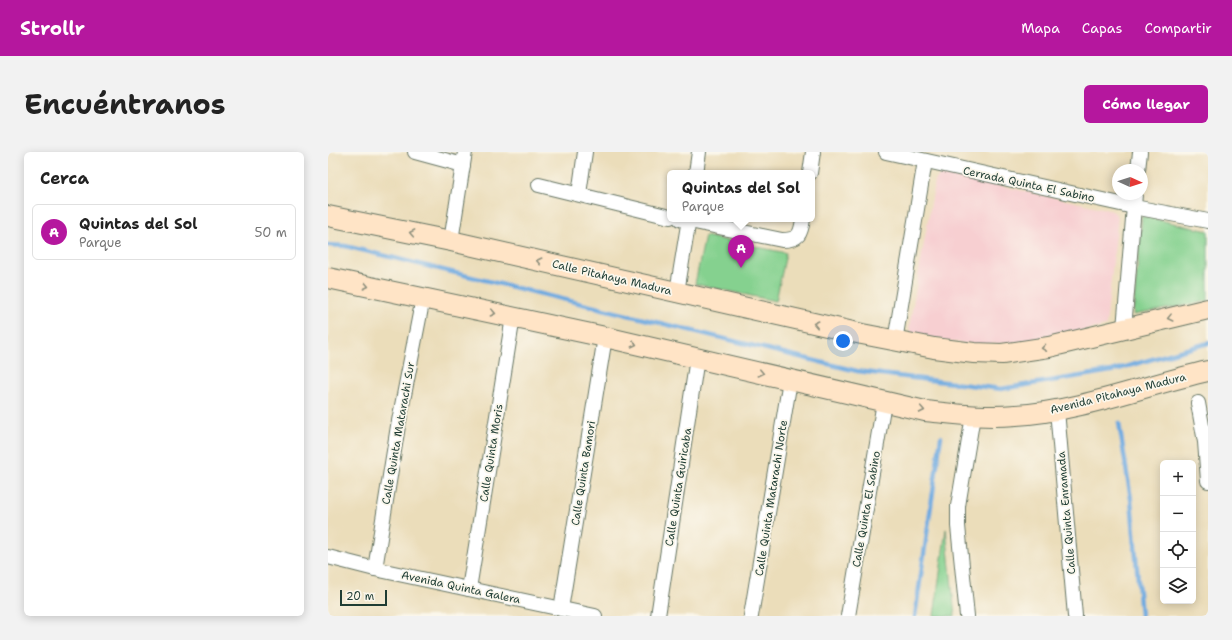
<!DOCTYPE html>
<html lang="es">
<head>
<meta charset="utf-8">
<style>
  :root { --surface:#fff; --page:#f2f2f2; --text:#222; --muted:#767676; --line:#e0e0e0; --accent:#b5179e }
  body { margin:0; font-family:"Shantell Sans",sans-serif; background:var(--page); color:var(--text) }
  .controls { position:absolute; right:12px; bottom:12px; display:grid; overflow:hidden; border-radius:6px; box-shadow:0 2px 10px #0003 }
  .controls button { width:36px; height:36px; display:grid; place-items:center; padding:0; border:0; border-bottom:1px solid var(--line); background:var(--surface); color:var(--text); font:20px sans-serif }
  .compass { position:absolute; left:784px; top:12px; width:36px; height:36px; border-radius:50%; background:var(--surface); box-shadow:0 2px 10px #0003; rotate:93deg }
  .scale { position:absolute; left:12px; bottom:10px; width:47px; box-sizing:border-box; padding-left:4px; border:2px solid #1f3d34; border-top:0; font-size:11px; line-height:14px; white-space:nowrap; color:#1f3d34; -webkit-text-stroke:3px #fbf7ec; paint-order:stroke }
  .you { position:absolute; left:515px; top:189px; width:14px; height:14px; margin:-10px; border:3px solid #fff; border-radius:50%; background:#1a73e8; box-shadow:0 0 0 6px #1a73e833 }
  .badge { display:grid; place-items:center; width:26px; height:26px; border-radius:50%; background:var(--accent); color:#fff; font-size:13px; font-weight:700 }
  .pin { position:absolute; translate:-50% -33px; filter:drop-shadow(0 1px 2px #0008) }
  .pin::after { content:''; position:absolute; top:21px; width:14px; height:12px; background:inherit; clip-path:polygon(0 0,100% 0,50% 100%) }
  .popup { position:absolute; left:339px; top:18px; width:148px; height:52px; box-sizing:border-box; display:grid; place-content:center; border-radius:6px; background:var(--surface); filter:drop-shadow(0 1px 3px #0005); font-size:13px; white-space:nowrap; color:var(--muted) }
  .popup b { font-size:15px; color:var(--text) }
  .popup::after { content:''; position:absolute; left:50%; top:100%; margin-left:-8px; border:8px solid transparent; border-top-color:var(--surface) }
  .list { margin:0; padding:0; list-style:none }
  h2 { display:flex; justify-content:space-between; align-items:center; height:52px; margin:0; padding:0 16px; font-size:17px }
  h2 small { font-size:13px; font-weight:400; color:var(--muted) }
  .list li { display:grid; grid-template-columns:26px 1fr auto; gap:12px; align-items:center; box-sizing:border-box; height:56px; margin:0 8px 8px; padding:0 8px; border:1px solid var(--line); border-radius:6px }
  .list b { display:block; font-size:15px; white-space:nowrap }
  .list p { margin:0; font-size:13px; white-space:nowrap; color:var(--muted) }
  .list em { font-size:13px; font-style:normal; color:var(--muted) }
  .icon { flex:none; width:22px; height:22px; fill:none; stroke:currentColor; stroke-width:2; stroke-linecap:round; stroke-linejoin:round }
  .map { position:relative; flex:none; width:880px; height:464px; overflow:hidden; border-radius:6px }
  header { display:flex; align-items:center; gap:24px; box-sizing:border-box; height:56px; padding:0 20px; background:var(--accent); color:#fff }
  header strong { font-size:19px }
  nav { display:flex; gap:22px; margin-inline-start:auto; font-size:14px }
  .intro { display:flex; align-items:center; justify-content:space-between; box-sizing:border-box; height:96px; padding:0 24px }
  h1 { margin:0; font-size:28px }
  .button { padding:10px 18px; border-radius:6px; background:var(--accent); color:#fff; font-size:14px; font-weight:700 }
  main { display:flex; gap:24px; padding:0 24px }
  aside { flex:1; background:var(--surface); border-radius:6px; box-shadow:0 2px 10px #0003 }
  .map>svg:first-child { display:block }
  .built { fill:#f7cfd1 }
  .green { fill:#85d18f; stroke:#528762 }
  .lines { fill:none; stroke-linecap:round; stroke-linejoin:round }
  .stream { stroke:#6faae0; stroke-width:4.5 }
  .street-casing { stroke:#667563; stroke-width:16 }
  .secondary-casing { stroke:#667563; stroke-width:22 }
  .street { stroke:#fff; stroke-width:14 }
  .secondary { stroke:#ffe4c6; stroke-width:20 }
  .oneway { stroke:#8f907d }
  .labels { text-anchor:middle; stroke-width:3.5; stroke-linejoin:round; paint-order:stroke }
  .street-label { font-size:11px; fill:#1f3d34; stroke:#fbf7ec }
</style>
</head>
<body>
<header>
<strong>Strollr</strong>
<nav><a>Mapa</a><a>Capas</a><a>Compartir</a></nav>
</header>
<div class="intro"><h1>Encuéntranos</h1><a class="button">Cómo llegar</a></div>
<main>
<aside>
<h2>Cerca<small></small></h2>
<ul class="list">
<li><span class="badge">A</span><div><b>Quintas del Sol</b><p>Parque</p></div><em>50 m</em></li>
</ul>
</aside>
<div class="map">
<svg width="880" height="464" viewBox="0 0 880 464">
  <rect width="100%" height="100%" fill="#fbf7ec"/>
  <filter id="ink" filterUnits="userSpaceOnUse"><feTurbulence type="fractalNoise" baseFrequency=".025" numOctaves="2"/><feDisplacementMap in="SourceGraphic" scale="8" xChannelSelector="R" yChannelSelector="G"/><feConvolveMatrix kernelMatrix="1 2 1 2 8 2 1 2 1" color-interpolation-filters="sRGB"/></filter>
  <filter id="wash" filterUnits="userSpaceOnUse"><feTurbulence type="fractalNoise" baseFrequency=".012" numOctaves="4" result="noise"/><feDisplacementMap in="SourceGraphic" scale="16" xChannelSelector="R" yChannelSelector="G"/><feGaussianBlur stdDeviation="0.9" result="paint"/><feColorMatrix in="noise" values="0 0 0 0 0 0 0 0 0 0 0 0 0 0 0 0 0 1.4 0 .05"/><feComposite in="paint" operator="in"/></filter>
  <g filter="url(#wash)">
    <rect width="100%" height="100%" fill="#ebddba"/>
    <path class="built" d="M619 22 779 57 786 60 790 65 778 174 709 189 646 193 583 183 581 175 607 29 611 23Z"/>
    <g class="green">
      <path d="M814 64 880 79V149L805 163Z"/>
      <path d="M377 84 458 101 448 149 367 132Z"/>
      <path d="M618 377 627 464H606Z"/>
    </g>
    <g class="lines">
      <g class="stream">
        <path d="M0 93 17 94 529 219 673 237 783 219 880 191"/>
        <path d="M791 271 803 347 813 464"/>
        <path d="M587 464 613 285"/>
      </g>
    </g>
  </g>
  <g filter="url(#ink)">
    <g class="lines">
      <defs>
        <g id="street">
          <path d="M87 0 135 13"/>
          <path d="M558 0 806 55 880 69"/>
          <path d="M810 18 812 0"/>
          <path d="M368 21 371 0"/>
          <path d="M482 21 485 0"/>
          <path d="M211 33 342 65"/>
          <path d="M251 42 257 0"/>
          <path d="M352 67 454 88C471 88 473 82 475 67"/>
          <path d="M123 89 137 0"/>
          <path d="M349 140 361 67"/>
          <path d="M796 177 807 42"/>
          <path d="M567 189 597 9"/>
          <path d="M870 251 877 290 880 329"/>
          <path d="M729 258 747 464"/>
          <path d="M0 405 47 417 267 464"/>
          <path d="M47 417 70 274 95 146"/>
          <path d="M141 437 185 165"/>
          <path d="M233 457 277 185"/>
          <path d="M330 464 369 206"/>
          <path d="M423 464 462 228"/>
          <path d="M520 464 556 250"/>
          <path d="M639 464 630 374V354L645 264"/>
        </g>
        <g id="secondary">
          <path d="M0 64 123 89 534 182 606 196 646 201 674 202 721 195 880 157"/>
          <path d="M0 126 277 185 597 259C628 262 657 266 688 263 753 259 817 233 880 219"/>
        </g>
      </defs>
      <use href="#street" class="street-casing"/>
      <use href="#secondary" class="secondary-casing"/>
      <use href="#street" class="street"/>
      <use href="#secondary" class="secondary"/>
    </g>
    <defs><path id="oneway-chevron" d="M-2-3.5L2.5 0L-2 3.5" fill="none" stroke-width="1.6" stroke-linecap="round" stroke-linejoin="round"/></defs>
    <g class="oneway">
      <use href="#oneway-chevron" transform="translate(84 81) rotate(-169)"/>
      <use href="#oneway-chevron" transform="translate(211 109) rotate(-167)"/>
      <use href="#oneway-chevron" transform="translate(38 134) rotate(12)"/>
      <use href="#oneway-chevron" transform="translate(165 161) rotate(12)"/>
      <use href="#oneway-chevron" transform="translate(842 166) rotate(166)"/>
      <use href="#oneway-chevron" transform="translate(488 172) rotate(-167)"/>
      <use href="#oneway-chevron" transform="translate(306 192) rotate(13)"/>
      <use href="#oneway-chevron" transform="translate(716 196) rotate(172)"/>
      <use href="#oneway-chevron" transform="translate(433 221) rotate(13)"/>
      <use href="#oneway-chevron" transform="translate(594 258) rotate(11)"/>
    </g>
  </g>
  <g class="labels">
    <g class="street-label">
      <text transform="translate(701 32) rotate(12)" y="4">Cerrada Quinta El Sabino</text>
      <text transform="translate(284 125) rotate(13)" y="4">Calle Pitahaya Madura</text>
      <text transform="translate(790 241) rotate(-14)" y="4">Avenida Pitahaya Madura</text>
      <text transform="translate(70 281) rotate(-80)" y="4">Calle Quinta Matarachi Sur</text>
      <text transform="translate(163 301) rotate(-81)" y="4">Calle Quinta Moris</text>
      <text transform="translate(255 321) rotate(-81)" y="4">Calle Quinta Bamori</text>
      <text transform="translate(350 335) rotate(-81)" y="4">Calle Quinta Guiricaba</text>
      <text transform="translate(443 346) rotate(-81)" y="4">Calle Quinta Matarachi Norte</text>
      <text transform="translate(538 357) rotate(-80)" y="4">Calle Quinta El Sabino</text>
      <text transform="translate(738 361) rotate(-95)" y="4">Calle Quinta Enramada</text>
      <text transform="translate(133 435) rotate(12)" y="4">Avenida Quinta Galera</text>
    </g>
  </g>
</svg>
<div class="controls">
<button>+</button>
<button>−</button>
<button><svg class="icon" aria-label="locate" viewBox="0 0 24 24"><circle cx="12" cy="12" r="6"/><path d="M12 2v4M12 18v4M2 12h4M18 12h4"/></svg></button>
<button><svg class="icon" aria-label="layers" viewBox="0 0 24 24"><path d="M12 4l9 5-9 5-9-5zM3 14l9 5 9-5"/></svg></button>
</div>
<svg class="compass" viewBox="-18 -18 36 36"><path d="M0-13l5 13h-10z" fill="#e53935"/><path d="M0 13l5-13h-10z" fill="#767676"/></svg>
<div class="scale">20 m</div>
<div class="you"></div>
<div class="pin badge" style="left:413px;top:116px">A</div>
<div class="popup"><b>Quintas del Sol</b>Parque</div>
</div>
</main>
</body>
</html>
